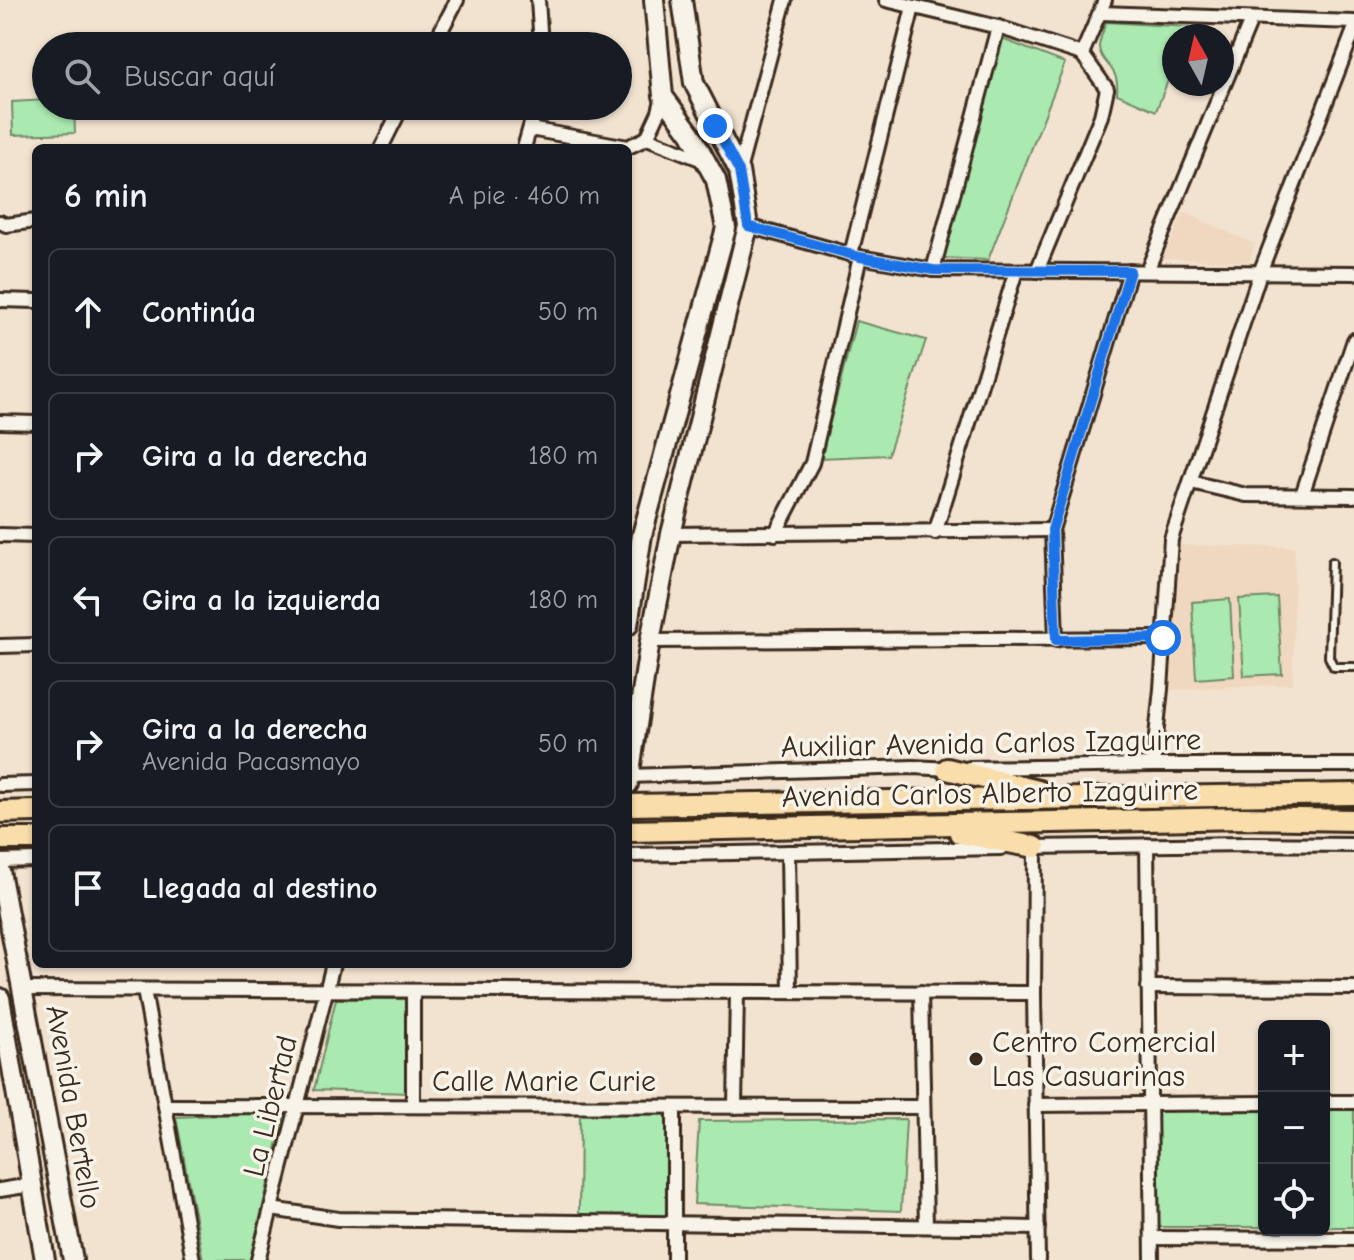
<!DOCTYPE html>
<html lang="es">
<head>
<meta charset="utf-8">
<style>
  :root { --surface:#171b24; --page:#242831; --text:#f1f3f6; --muted:#9ea1a6; --line:#363941 }
  body { margin:0; font-family:"Comic Neue",sans-serif; background:var(--page); color:var(--text) }
  .controls { position:absolute; right:24px; bottom:24px; display:grid; overflow:hidden; border-radius:12px; box-shadow:0 2px 6px #0004 }
  .controls button { width:72px; height:72px; display:grid; place-items:center; padding:0; border:0; border-bottom:2px solid var(--line); background:var(--surface); color:var(--text); font:40px sans-serif }
  .compass { position:absolute; left:1162px; top:24px; width:72px; height:72px; border-radius:50%; background:var(--surface); box-shadow:0 2px 6px #0004; rotate:352deg }
  .stop { position:absolute; width:24px; height:24px; margin:-18px; border:6px solid #1a73e8; border-radius:50%; background:#fff }
  .stop.end { background:#1a73e8; border-color:#fff; box-shadow:0 2px 8px #0008 }
  .list { margin:0; padding:0; list-style:none }
  h2 { display:flex; justify-content:space-between; align-items:center; height:104px; margin:0; padding:0 32px; font-size:34px }
  h2 small { font-size:26px; font-weight:400; color:var(--muted) }
  .list li { display:grid; grid-template-columns:52px 1fr auto; gap:24px; align-items:center; box-sizing:border-box; height:128px; margin:0 16px 16px; padding:0 16px; border:2px solid var(--line); border-radius:12px }
  .list b { display:block; font-size:30px; white-space:nowrap }
  .list p { margin:0; font-size:26px; white-space:nowrap; color:var(--muted) }
  .list em { font-size:26px; font-style:normal; color:var(--muted) }
  .icon { flex:none; width:44px; height:44px; fill:none; stroke:currentColor; stroke-width:2; stroke-linecap:round; stroke-linejoin:round }
  .map { position:relative; flex:none; width:1354px; height:1260px; overflow:hidden }
  .search { position:absolute; background:var(--surface); box-shadow:0 2px 6px #0004; left:32px; top:32px; width:600px; height:88px; display:flex; align-items:center; gap:20px; box-sizing:border-box; padding:0 28px; border-radius:44px; color:var(--muted); font-size:30px }
  .panel { position:absolute; background:var(--surface); box-shadow:0 2px 6px #0004; left:32px; top:144px; width:600px; height:824px; border-radius:12px }
  .map>svg:first-child { display:block }
  .built { fill:#efd8bf }
  .green { fill:#aae9b0; stroke:#728a67; stroke-width:2 }
  .lines { fill:none; stroke-linecap:round; stroke-linejoin:round }
  .service-casing { stroke:#3b2a1e; stroke-width:12 }
  .minor-casing { stroke:#3b2a1e; stroke-width:18 }
  .secondary-casing { stroke:#3b2a1e; stroke-width:24 }
  .primary-casing { stroke:#3b2a1e; stroke-width:26 }
  .service { stroke:#f7f3e8; stroke-width:6 }
  .minor { stroke:#f7f3e8; stroke-width:12 }
  .secondary { stroke:#f7f3e8; stroke-width:18 }
  .primary { stroke:#f9ddab; stroke-width:20 }
  .route { stroke:#1a73e8; stroke-width:10 }
  .poi-dot { fill:#3b2a1e; stroke:#f7f3e8; stroke-width:3 }
  .labels { text-anchor:middle; stroke-width:7; stroke-linejoin:round; paint-order:stroke }
  .street-label { font-size:30px; fill:#3b2a1e; stroke:#f7f3e8 }
  .poi-label { font-size:30px; fill:#3b2a1e; stroke:#f7f3e8; text-anchor:start }
</style>
</head>
<body>
<div class="map">
<svg width="1354" height="1260" viewBox="0 0 1354 1260">
  <rect width="100%" height="100%" fill="#f2e3d0"/>
  <filter id="ink" filterUnits="userSpaceOnUse"><feTurbulence type="fractalNoise" baseFrequency=".0125" numOctaves="2"/><feDisplacementMap in="SourceGraphic" scale="16" xChannelSelector="R" yChannelSelector="G"/><feConvolveMatrix kernelMatrix="1 2 1 2 8 2 1 2 1" color-interpolation-filters="sRGB"/></filter>
  <g filter="url(#ink)">
    <g class="built">
      <path d="M1184 212 1255 244 1249 262 1163 258Z"/>
      <path d="M1178 545 1295 547 1293 684 1171 690Z"/>
    </g>
    <g class="green">
      <path d="M1106 22 1189 27 1185 36H1174V65L1156 111 1117 94C1120 65 1101 66 1099 47 1099 40 1104 29 1106 22Z"/>
      <path d="M1002 39 1065 63 988 260 943 258Z"/>
      <path d="M46 100V106H74L75 133 13 135 12 102Z"/>
      <path d="M856 321 926 340 888 455 821 458Z"/>
      <path d="M1277 597 1282 674 1244 676 1239 599Z"/>
      <path d="M1230 599 1234 676 1196 679 1192 602Z"/>
      <path d="M336 999H411L409 1093 314 1090Z"/>
      <rect x="1324" y="1108" width="30" height="119"/>
      <path d="M1264 1109V1227H1159L1156 1110Z"/>
      <path d="M580 1110H668L669 1217 579 1215Z"/>
      <path d="M285 1112 250 1260H203L176 1117Z"/>
      <path d="M906 1119 901 1211 694 1204 699 1121Z"/>
    </g>
    <g class="lines">
      <defs>
        <path id="service" d="M1332 562 1329 657 1334 667H1354"/>
        <g id="minor">
          <path d="M538 0 541 46"/>
          <path d="M886 0 998 27 1082 54 1107 89 1101 116 1037 271"/>
          <path d="M1101 13 1354 22"/>
          <path d="M433 46 457 0"/>
          <path d="M1082 54 1105 0"/>
          <path d="M530 129 628 147 647 138 659 112 663 96"/>
          <path d="M647 138 705 161"/>
          <path d="M381 148 402 106"/>
          <path d="M524 148 536 106"/>
          <path d="M739 171 785 0"/>
          <path d="M0 222 6 225 36 221"/>
          <path d="M748 226 860 257 933 270 1354 273"/>
          <path d="M851 254 913 7"/>
          <path d="M933 270 998 27"/>
          <path d="M1147 271 1251 20"/>
          <path d="M0 300 36 301"/>
          <path d="M0 422 36 423"/>
          <path d="M1191 482 1246 495 1354 496"/>
          <path d="M1302 495 1354 340"/>
          <path d="M935 533 1016 271"/>
          <path d="M671 534 1052 530"/>
          <path d="M775 534 812 463 860 257"/>
          <path d="M0 535 36 536"/>
          <path d="M1056 640 1052 530 1130 271"/>
          <path d="M650 641 1163 638"/>
          <path d="M0 646 36 645"/>
          <path d="M1153 765 1161 689 1171 539 1261 270 1354 30"/>
          <path d="M969 768 1153 765H1354"/>
          <path d="M628 776 913 767 951 769"/>
          <path d="M0 785 36 784"/>
          <path d="M1147 845 1152 1260"/>
          <path d="M1031 847 1246 844 1354 845"/>
          <path d="M1035 847 1034 993 1038 1260"/>
          <path d="M788 852 790 992"/>
          <path d="M628 855 1001 848"/>
          <path d="M0 861 36 860"/>
          <path d="M1148 987 1354 988"/>
          <path d="M24 989 1034 993"/>
          <path d="M144 990 193 1260"/>
          <path d="M921 992 926 1226"/>
          <path d="M1324 1102H1354"/>
          <path d="M1035 1105 1264 1103"/>
          <path d="M165 1106 923 1107"/>
          <path d="M413 1106V991"/>
          <path d="M674 1107V1260"/>
          <path d="M735 1107 737 992"/>
          <path d="M0 1190 31 1185"/>
          <path d="M271 1209 338 1219 1038 1228"/>
          <path d="M1152 1238 1354 1239"/>
          <path d="M258 1260 333 964"/>
        </g>
        <g id="secondary">
          <path d="M628 625 642 535 726 228 716 180 691 134 663 96 654 0"/>
          <path d="M628 784 650 641 671 534 748 226 739 171 694 83 682 0"/>
          <path d="M0 871 73 1260"/>
          <path d="M0 998 45 1260"/>
        </g>
        <g id="primary">
          <path d="M947 769 1038 791"/>
          <path d="M628 805 1354 794"/>
          <path d="M0 812 36 811"/>
          <path d="M628 831 1243 818 1354 820"/>
          <path d="M960 833 1035 847"/>
          <path d="M0 839H36"/>
        </g>
      </defs>
      <use href="#service" class="service-casing"/>
      <use href="#minor" class="minor-casing"/>
      <use href="#secondary" class="secondary-casing"/>
      <use href="#primary" class="primary-casing"/>
      <use href="#service" class="service"/>
      <use href="#minor" class="minor"/>
      <use href="#secondary" class="secondary"/>
      <use href="#primary" class="primary"/>
    </g>
  </g>
  <g class="lines" filter="url(#ink)">
    <path class="route" d="M715 126 739 171 748 226 860 257 933 270 1130 271 1052 530 1056 640 1163 638"/>
  </g>
  <circle class="poi-dot" cx="976" cy="1059" r="8"/>
  <g class="labels">
    <g class="street-label">
      <text transform="translate(991 743) rotate(-1)" y="10">Auxiliar Avenida Carlos Izaguirre</text>
      <text transform="translate(990 793) rotate(-1)" y="10">Avenida Carlos Alberto Izaguirre</text>
      <text x="544" y="1091">Calle Marie Curie</text>
      <text transform="translate(270 1106) rotate(-76)" y="10">La Libertad</text>
      <text transform="translate(74 1107) rotate(80)" y="10">Avenida Bertello</text>
    </g>
    <g class="poi-label">
      <text x="992" y="1052">Centro Comercial<tspan x="992" dy="34">Las Casuarinas</tspan></text>
    </g>
  </g>
</svg>
<div class="controls">
<button>+</button>
<button>−</button>
<button><svg class="icon" aria-label="locate" viewBox="0 0 24 24"><circle cx="12" cy="12" r="6"/><path d="M12 2v4M12 18v4M2 12h4M18 12h4"/></svg></button>
</div>
<svg class="compass" viewBox="-18 -18 36 36"><path d="M0-13l5 13h-10z" fill="#e53935"/><path d="M0 13l5-13h-10z" fill="#9ea1a6"/></svg>
<div class="stop" style="left:1163px;top:638px"></div>
<div class="stop end" style="left:715px;top:126px"></div>
<div class="search"><svg class="icon" aria-label="search" viewBox="0 0 24 24"><circle cx="10" cy="10" r="6"/><path d="M15 15l6 6"/></svg>Buscar aquí</div>
<section class="panel">
<h2>6 min<small>A pie · 460 m</small></h2>
<ul class="list">
<li><svg class="icon" aria-label="ahead" viewBox="0 0 24 24"><path d="M12 20V5M6 11l6-6 6 6"/></svg><div><b>Continúa</b></div><em>50 m</em></li>
<li><svg class="icon" aria-label="right" viewBox="0 0 24 24"><path d="M7 20v-9h11M14 6l5 5-5 5"/></svg><div><b>Gira a la derecha</b></div><em>180 m</em></li>
<li><svg class="icon" aria-label="left" viewBox="0 0 24 24"><path d="M17 20v-9H6M10 6l-5 5 5 5"/></svg><div><b>Gira a la izquierda</b></div><em>180 m</em></li>
<li><svg class="icon" aria-label="right" viewBox="0 0 24 24"><path d="M7 20v-9h11M14 6l5 5-5 5"/></svg><div><b>Gira a la derecha</b><p>Avenida Pacasmayo</p></div><em>50 m</em></li>
<li><svg class="icon" aria-label="arrive" viewBox="0 0 24 24"><path d="M6 21V4h12l-3 4 3 4H6"/></svg><div><b>Llegada al destino</b></div></li>
</ul>
</section>
</div>
</body>
</html>
